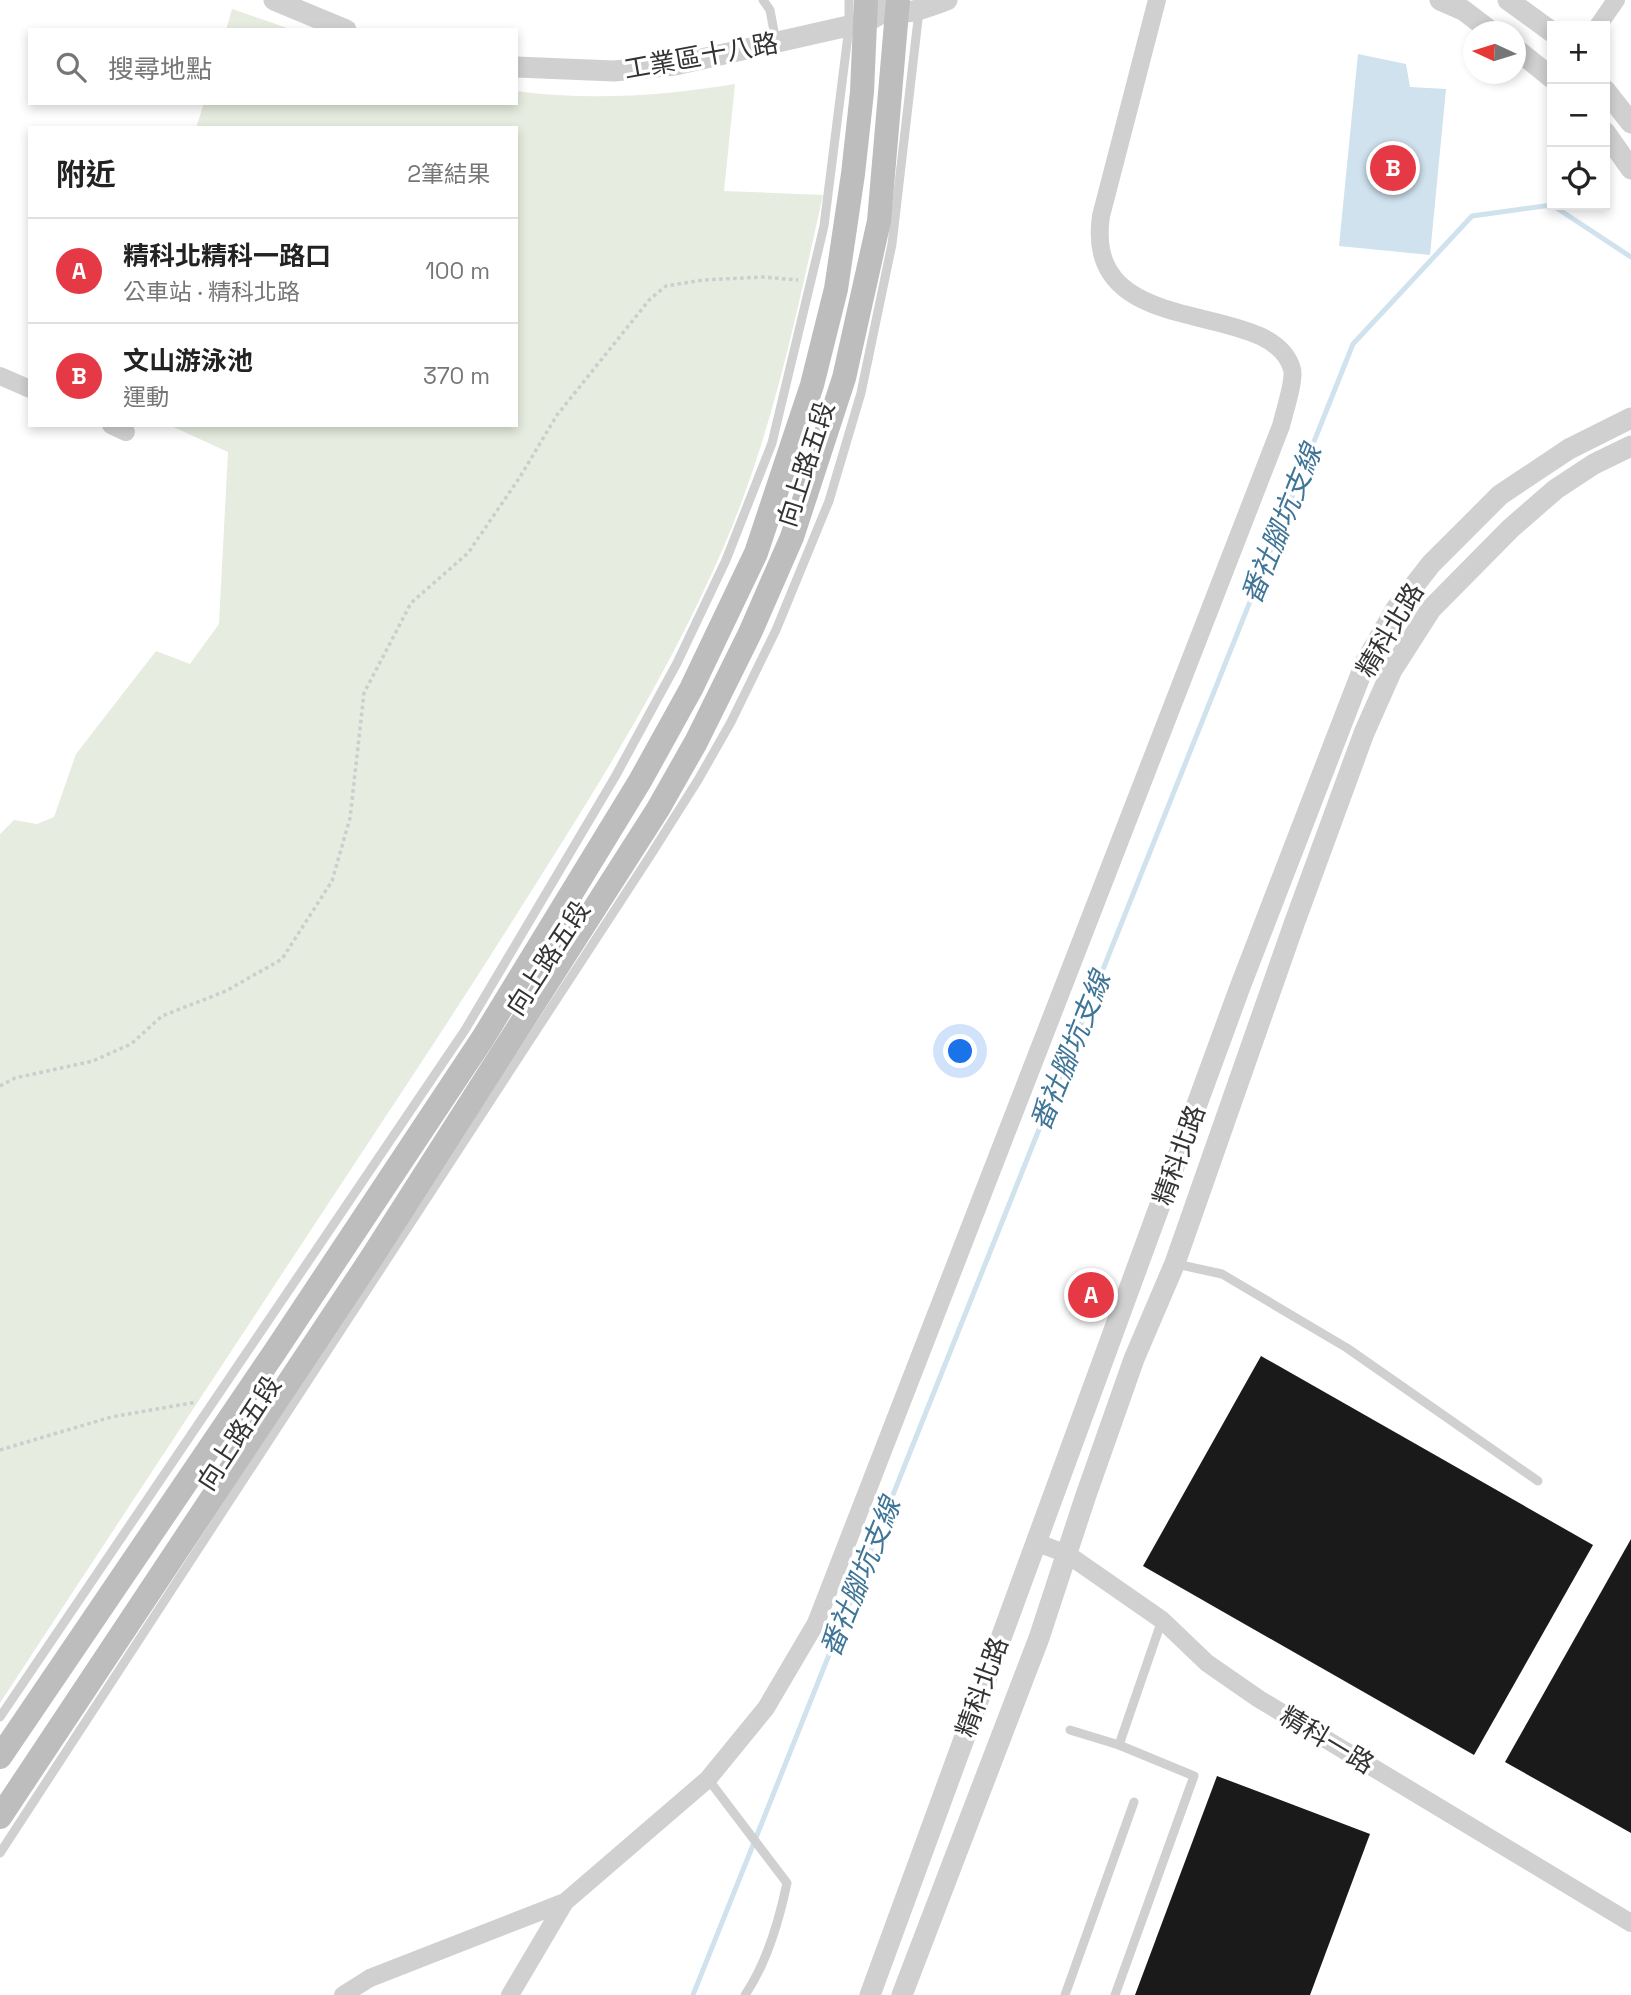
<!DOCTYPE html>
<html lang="zh-TW">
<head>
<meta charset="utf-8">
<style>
  :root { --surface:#fff; --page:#f2f2f2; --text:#222; --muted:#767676; --line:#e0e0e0; --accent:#e63946 }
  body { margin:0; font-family:"Space Grotesk","Noto Sans TC",sans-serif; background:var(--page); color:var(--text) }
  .controls { position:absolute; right:21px; top:21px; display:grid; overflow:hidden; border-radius:0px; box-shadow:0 4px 10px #0003 }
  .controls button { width:63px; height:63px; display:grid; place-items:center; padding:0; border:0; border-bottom:2px solid var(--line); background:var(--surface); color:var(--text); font:35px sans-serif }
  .compass { position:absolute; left:1463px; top:21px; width:63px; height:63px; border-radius:50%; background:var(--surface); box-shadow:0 4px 10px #0003; rotate:274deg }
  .you { position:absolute; left:961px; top:1052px; width:24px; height:24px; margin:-18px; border:5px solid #fff; border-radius:50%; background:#1a73e8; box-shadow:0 0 0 10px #1a73e833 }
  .badge { display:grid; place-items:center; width:46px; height:46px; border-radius:50%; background:var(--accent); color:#fff; font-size:23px; font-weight:700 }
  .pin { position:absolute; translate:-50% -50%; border:4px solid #fff; box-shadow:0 2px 7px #0006 }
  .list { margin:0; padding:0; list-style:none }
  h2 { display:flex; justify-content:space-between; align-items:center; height:91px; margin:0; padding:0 28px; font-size:30px }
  h2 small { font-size:23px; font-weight:400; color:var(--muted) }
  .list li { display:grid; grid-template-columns:46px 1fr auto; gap:21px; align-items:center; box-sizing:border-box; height:105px; padding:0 28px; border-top:2px solid var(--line) }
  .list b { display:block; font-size:26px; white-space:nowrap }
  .list p { margin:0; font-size:23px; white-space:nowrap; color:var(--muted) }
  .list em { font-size:23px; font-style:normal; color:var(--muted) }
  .icon { flex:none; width:38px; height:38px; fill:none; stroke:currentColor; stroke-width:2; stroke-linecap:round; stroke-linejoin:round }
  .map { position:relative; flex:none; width:1631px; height:1995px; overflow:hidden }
  .search { position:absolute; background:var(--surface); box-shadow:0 4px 10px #0003; left:28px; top:28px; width:490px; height:77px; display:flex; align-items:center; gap:18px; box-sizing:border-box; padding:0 24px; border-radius:0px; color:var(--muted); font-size:26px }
  .panel { position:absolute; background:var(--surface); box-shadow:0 4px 10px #0003; left:28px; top:126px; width:490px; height:301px; border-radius:0px }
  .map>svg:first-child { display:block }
  .green { fill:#e6ecdf }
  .water { fill:#cfe2ee }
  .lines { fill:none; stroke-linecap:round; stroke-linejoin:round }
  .stream { stroke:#cfe2ee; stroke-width:5 }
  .building { fill:#1a1a1a }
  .path { stroke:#cdcdcd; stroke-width:3.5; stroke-dasharray:3.5 3.5; stroke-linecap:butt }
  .service { stroke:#d0d0d0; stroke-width:9 }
  .minor { stroke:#d0d0d0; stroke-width:18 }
  .tertiary { stroke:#d0d0d0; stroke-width:21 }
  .secondary { stroke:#bdbdbd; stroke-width:24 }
  .labels { text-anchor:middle; stroke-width:7; stroke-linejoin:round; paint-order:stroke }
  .street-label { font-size:26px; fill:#333; stroke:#fff }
  .water-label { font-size:28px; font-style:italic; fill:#3f7597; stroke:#fff }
</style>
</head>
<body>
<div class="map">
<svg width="1631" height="1995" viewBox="0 0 1631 1995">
  <rect width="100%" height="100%" fill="#fff"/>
  <g class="green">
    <path d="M232 9 293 30H226Z"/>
    <path d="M735 84 724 191 823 195C796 316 773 431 724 546 680 648 625 742 566 836 515 917 464 998 411 1078 274 1286 137 1494 0 1703V834L14 820 37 824 54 817 76 754 156 651 190 664 219 624 228 452 169 425H516V128H196L204 103H516V91C589 101 662 96 735 84Z"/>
  </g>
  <path class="water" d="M1358 54 1406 64 1410 87 1446 89 1430 255 1339 246Z"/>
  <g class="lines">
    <path class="stream" d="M693 1995 1353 344 1472 216 1552 205 1631 257"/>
  </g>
  <g class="building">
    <path d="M1261 1356 1593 1545 1474 1755 1143 1566Z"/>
    <path d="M1631 1539V1833L1505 1762Z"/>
    <path d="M1217 1776 1370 1834 1310 1995H1135Z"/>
  </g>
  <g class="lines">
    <g class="path">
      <path d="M0 1086 15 1078 93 1061 131 1044 162 1016 226 991 282 959 332 881 350 818 364 693 411 603 468 553 520 477 557 415 650 299 666 286 703 280 763 277 798 280"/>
      <path d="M0 1450 111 1417 197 1402"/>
    </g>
    <g class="service">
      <path d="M763 0 770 10 776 42"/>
      <path d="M1176 1264 1222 1274 1347 1348 1538 1481"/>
      <path d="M0 1717 465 1030 615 777 677 663 726 560 772 443 824 226 849 27V0"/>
      <path d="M1070 1730 1119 1745 1194 1776 1115 1995"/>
      <path d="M1119 1745 1162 1620"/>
      <path d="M708 1779 787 1883C779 1921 767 1963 745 1995"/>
      <path d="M0 1853 650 856 698 780 731 722 776 630 829 501 861 393 892 244 919 11"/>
      <path d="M1065 1995 1134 1802"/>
    </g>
    <g class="minor">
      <path d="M1598 26 1616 0"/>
      <path d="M0 376 30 389"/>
      <path d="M111 425 126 432"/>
      <path d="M1035 1542 1067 1554 1162 1620 1207 1663 1259 1699 1631 1923"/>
      <path d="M343 1995 370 1978 565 1902"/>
      <path d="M510 1995 565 1902 708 1779 766 1708 816 1623 1281 426C1284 413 1295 380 1292 369 1271 295 1082 346 1101 216L1157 0"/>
    </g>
    <g class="tertiary">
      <path d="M274 0 346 30"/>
      <path d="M1440 0 1463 10 1492 32"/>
      <path d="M1508 0 1552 32"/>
      <path d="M882 13C905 16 925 8 947 0"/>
      <path d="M1516 49 1552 78"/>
      <path d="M516 67 614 71 675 65 866 22 882 13 890 0"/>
      <path d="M1605 90 1631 123"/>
      <path d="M1605 132 1631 169"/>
      <path d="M870 1995 1240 987 1366 661 1396 609 1431 564 1500 495 1569 449 1631 418"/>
      <path d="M902 1995 1039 1638 1085 1498 1134 1359 1175 1263 1294 924 1364 733 1392 670 1431 609 1511 528 1556 489 1594 464 1631 446"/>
    </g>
    <g class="secondary">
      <path d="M0 1757 276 1350 483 1038 640 781 691 689 756 553 812 385 836 289 853 174 862 92 866 0"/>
      <path d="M0 1817 372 1257 658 809 696 742 750 633 792 537 844 378 879 221 898 0"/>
    </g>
  </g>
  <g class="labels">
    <g class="street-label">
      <text transform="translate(701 56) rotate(-10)" y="9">工業區十八路</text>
      <text transform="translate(806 464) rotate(-72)" y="9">向上路五段</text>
      <text transform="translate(1390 630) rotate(-59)" y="9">精科北路</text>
      <text transform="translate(548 958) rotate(-57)" y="9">向上路五段</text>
      <text transform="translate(1179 1155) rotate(-70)" y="9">精科北路</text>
      <text transform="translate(239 1433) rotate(-57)" y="9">向上路五段</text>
      <text transform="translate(982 1687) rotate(-70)" y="9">精科北路</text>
      <text transform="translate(1327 1740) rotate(31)" y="9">精科一路</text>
    </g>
    <g class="water-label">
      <text transform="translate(1281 524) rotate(-68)" y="10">番社腳坑支線</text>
      <text transform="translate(1070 1051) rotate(-68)" y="10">番社腳坑支線</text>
      <text transform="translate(860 1577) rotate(-68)" y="10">番社腳坑支線</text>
    </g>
  </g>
</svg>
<div class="controls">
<button>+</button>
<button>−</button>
<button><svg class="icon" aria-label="locate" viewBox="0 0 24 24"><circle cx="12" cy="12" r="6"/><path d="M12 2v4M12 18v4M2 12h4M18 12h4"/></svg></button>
</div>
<svg class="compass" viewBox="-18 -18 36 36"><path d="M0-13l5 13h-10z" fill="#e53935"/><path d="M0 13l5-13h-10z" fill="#767676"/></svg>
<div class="you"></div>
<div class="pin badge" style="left:1091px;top:1295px">A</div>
<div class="pin badge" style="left:1393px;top:168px">B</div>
<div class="search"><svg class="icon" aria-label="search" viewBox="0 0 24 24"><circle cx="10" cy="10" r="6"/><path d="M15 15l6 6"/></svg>搜尋地點</div>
<section class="panel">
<h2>附近<small>2筆結果</small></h2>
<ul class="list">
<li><span class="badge">A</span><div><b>精科北精科一路口</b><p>公車站 · 精科北路</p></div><em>100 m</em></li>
<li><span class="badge">B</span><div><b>文山游泳池</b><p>運動</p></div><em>370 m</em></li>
</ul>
</section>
</div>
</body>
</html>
